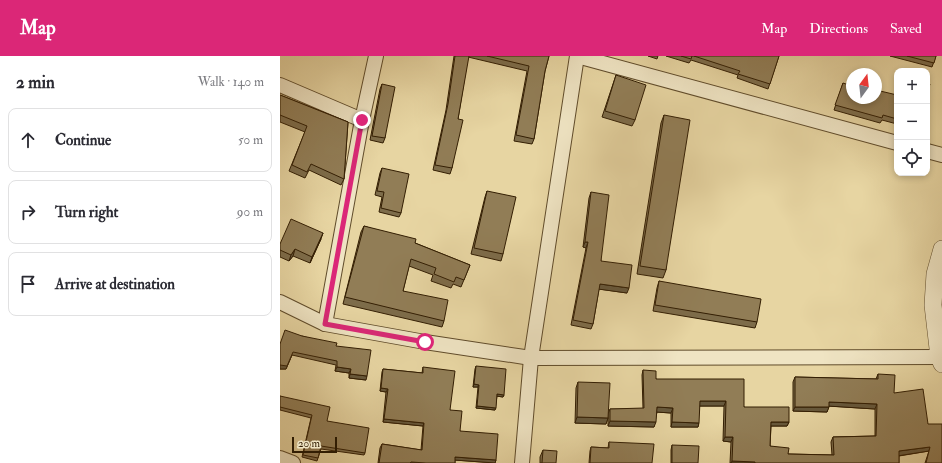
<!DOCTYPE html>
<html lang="en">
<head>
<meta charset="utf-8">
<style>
  :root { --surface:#fff; --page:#f7f7f7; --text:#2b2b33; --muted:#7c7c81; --line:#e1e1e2; --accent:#db2777 }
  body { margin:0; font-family:"IM FELL Double Pica",serif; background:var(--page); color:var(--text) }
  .controls { position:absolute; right:12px; top:12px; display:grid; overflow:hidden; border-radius:8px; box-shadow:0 2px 6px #0003 }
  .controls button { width:36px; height:36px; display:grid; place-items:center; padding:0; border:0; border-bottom:1px solid var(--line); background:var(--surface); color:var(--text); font:20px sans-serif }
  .compass { position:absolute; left:566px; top:12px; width:36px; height:36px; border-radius:50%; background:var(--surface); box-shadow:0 2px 6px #0003; rotate:15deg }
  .scale { position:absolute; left:12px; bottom:10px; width:45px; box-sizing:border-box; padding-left:4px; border:2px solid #331e03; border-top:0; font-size:11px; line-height:14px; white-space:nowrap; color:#331e03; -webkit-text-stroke:3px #efe4c3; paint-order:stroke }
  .stop { position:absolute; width:12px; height:12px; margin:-9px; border:3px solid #db2777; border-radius:50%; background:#fff }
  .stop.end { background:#db2777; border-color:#fff; box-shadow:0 1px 4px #0008 }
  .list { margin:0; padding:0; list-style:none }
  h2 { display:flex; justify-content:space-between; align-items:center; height:52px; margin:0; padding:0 16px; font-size:17px }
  h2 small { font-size:13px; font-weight:400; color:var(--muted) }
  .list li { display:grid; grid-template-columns:26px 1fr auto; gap:12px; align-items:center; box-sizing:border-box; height:64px; margin:0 8px 8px; padding:0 8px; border:1px solid var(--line); border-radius:8px }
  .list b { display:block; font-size:15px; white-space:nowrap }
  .list em { font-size:13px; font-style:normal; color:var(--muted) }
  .icon { flex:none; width:22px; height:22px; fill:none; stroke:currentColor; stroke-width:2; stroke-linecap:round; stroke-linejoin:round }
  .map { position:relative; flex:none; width:662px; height:407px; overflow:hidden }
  header { display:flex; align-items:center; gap:24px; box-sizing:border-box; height:56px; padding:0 20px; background:var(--accent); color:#fff }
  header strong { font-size:19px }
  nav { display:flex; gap:22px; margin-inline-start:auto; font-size:14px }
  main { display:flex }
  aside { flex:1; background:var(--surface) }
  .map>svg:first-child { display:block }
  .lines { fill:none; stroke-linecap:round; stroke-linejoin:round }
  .minor-casing { stroke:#604c2b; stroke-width:16 }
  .tertiary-casing { stroke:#604c2b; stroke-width:18 }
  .minor { stroke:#efe4c3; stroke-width:14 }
  .tertiary { stroke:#efe4c3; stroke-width:17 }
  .wall { fill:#7d6c4a; stroke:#331e03 }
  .shaded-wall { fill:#66583c; stroke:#331e03 }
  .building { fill:#917d56; stroke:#331e03 }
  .route { stroke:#db2777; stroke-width:5 }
</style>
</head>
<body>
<header>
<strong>Map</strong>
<nav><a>Map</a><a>Directions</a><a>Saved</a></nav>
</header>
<main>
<aside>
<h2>2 min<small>Walk · 140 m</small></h2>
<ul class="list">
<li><svg class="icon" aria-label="ahead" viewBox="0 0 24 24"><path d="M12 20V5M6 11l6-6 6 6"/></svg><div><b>Continue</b></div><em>50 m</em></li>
<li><svg class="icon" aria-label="right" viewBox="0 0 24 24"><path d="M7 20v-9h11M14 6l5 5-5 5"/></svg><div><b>Turn right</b></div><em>90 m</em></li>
<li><svg class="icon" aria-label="arrive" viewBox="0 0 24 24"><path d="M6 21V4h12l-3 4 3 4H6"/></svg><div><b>Arrive at destination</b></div></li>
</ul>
</aside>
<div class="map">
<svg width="662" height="407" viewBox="0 0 662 407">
  <rect width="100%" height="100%" fill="#e7d5a2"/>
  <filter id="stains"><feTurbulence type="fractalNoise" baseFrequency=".005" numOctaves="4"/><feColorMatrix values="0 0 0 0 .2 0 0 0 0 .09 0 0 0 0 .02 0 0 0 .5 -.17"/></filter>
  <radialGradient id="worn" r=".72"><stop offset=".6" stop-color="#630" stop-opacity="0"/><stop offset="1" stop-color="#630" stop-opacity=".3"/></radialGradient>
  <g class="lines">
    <defs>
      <g id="minor">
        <path d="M297 0 617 87"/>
        <path d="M0 29 82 64"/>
        <path d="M647 95 662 99"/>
        <path d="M0 246 45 268 145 286 251 302 662 301"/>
        <path d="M45 268 82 64 96 0"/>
        <path d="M0 402 13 407"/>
        <path d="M242 407 251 302 297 0"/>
      </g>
      <path id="tertiary" d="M662 193 655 218 653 249 659 301 662 308"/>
    </defs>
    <use href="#minor" class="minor-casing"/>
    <use href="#tertiary" class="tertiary-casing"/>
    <use href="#minor" class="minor"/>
    <use href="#tertiary" class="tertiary"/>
  </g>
  <g class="wall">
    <path d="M174 0H269L265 15 254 83 252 88 234 85 247 15 188 1 178 63 172 112 170 118 153 114 166 54Z"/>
    <path d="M368 0H378L377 3Z"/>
    <path d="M386 0H499L488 33 457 22 458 19 411 4 409 7Z"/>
    <path d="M610 0H656L652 11Z"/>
    <path d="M336 19 355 64 352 70 322 61Z"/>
    <path d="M563 27 572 42 617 39V68L602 64 600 67 554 54Z"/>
    <path d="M102 28 105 82 103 87 90 84 100 33Z"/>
    <path d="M0 39 68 66 64 123 61 129 29 114 25 122 9 115 25 76 0 66Z"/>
    <path d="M384 59 386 214 383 222 357 218 381 67Z"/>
    <path d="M102 112 121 157 119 161 99 156 102 141 95 139 100 117Z"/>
    <path d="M207 135 223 198 221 205 191 198 205 141Z"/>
    <path d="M311 136 321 205 347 237 319 233 313 268 311 273 291 269 306 192 303 191 309 142Z"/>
    <path d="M84 170 135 187 190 209 181 231 173 228 171 232 151 225 153 219 129 210 123 235 164 265 162 271 63 248 81 176Z"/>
    <path d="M41 183 30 207 13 200 9 205 0 201V188Z"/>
    <path d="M379 225 477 266 475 272 373 255 377 232Z"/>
    <path d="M22 280 56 290 86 324 69 322V317L55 315 56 309 12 299 6 313H0V288Z"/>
    <path d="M196 310 224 339 223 341 217 340 215 354 196 352 198 331H193L195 313Z"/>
    <path d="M143 311 170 354 180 375 216 404 215 407 175 404V407H98L100 392 102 388 141 394 143 370 103 366 106 336 100 335 102 316 103 313 142 317Z"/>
    <path d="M363 314 376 323 464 351 509 366 507 370H491L490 390 508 398 552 399 551 386 553 381 595 380V353L549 350 547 356 513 355V326L515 321 596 323 598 318 614 337 648 368 662 407H645L649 395 619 400V407H450L451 386 443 385 444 350H419L418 371H391V357L377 356 374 371 328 370V358L330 353H363L362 319Z"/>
    <path d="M298 326 328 362 326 368 295 367 296 332Z"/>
    <path d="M0 340 47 365 85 397 84 399 41 393 37 405 22 401 31 362 0 354Z"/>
    <path d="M329 386 372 407H309L310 395 311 391 328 392Z"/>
    <path d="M392 389 418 407H391V394Z"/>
    <path d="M263 394 276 407H260V401Z"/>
  </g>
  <g class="shaded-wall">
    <path d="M43 177 41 183 30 207 32 201Z"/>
    <path d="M305 186H308L306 192 303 191Z"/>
    <path d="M15 193 13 200 9 205 11 199Z"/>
    <path d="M320 228 349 232 347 237 318 233Z"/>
    <path d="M12 299 6 313H0V309Z"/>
    <path d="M57 311 71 313 69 317 55 315Z"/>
    <path d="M70 318 87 320 86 324 69 322Z"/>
    <path d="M194 328 199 329 198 331H193Z"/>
    <path d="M101 332 108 333 106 336 100 335Z"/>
    <path d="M217 338 224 339 223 341 216 340Z"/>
    <path d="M420 345H446L444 350H418Z"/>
    <path d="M549 346 597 348 595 353 547 350Z"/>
    <path d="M197 350 216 352 215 354 196 352Z"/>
    <path d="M377 351 393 352 391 357 376 356Z"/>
    <path d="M515 351H549L547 356 513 355Z"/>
    <path d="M297 361 328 362 326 368 295 367Z"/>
    <path d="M104 363 144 367 143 370 103 366Z"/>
    <path d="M330 365 376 366 374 371 328 370Z"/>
    <path d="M392 366 419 367 418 371H391Z"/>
    <path d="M491 366H509L507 370H489Z"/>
    <path d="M445 381H453L451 386 443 385Z"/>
    <path d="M650 391 649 395 617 400 619 395Z"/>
    <path d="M175 401 216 404 215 407 174 404Z"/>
    <path d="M452 405 475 406V407H451Z"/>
    <path d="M131 406 146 407H130Z"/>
  </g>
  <g class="building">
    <path d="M175 0H189L178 63 183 64 172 112 155 109 168 48Z"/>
    <path d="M207 0H269L265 15 254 83 236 79 249 10Z"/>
    <path d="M401 0H412L411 3Z"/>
    <path d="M414 0H499L490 28 458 18 460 15Z"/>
    <path d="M627 0H656L654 7Z"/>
    <path d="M336 19 366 29 355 64 325 55Z"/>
    <path d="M563 27 572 30V42H596V34L617 39V63L603 59 602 62 555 49Z"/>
    <path d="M647 27 650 28 647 38Z"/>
    <path d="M102 28 115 31 105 82 92 80Z"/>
    <path d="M0 39 68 66 64 123 31 108 27 116 12 109 27 70 0 59Z"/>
    <path d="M384 59 410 64 386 214 360 210Z"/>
    <path d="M102 112 129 118 121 157 101 152 104 136 97 135Z"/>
    <path d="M207 135 236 141 223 198 194 192Z"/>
    <path d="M311 136 329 139 321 205 352 209 349 232 320 228 313 268 293 264 308 186H305Z"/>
    <path d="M11 163 43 177 32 201 15 193 11 199 0 194V188Z"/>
    <path d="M84 170 136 183 135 187 190 209 184 224 176 221 174 226 154 218 156 212 131 203 123 235 168 244 164 265 65 241Z"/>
    <path d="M379 225 481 243 477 266 375 249Z"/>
    <path d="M5 274 22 280 57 287 56 290 91 294 87 320 70 318 71 313 57 311V305L13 296 7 310 0 309V288Z"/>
    <path d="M196 310 226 313 224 339 217 338 216 352 197 350 199 329 194 328Z"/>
    <path d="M143 311 175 315 170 354 182 355 180 375 218 378 216 404 175 401V407H146L131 406 130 407H99L102 388 142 394 144 367 104 363 108 333 101 332 103 313 143 317Z"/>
    <path d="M363 314 376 315V323H464V351H509V366H491L490 390 509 392 508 398 554 399 553 381 596 380 597 348 549 346V351H515V321L598 323V318L615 319 614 337 643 333 648 368H662V407H646L650 391 619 395V407H475V406L452 405 453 381H445L446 345H420L419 367 392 366 393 352 377 351 376 366 330 365V353L364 352Z"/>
    <path d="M298 326 330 327 328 362 297 361Z"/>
    <path d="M0 340 50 351 47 365 89 372 85 397 41 390 38 402 23 399 32 359 0 351Z"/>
    <path d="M329 386 374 388 372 407H310L311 391 329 392Z"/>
    <path d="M392 389 419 390 418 407H392Z"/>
    <path d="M263 394 277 395 276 407H262Z"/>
  </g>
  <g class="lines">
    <path class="route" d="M82 64 45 268 145 286"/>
  </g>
  <rect width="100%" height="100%" filter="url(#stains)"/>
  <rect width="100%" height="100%" fill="url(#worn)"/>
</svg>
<div class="controls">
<button>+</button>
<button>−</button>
<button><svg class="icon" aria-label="locate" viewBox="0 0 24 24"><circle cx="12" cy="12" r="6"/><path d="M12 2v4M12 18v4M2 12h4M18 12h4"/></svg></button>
</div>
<svg class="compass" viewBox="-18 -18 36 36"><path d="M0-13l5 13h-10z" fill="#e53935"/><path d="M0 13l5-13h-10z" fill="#7c7c81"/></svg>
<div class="scale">20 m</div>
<div class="stop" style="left:145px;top:286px"></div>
<div class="stop end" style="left:82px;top:64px"></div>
</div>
</main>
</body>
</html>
